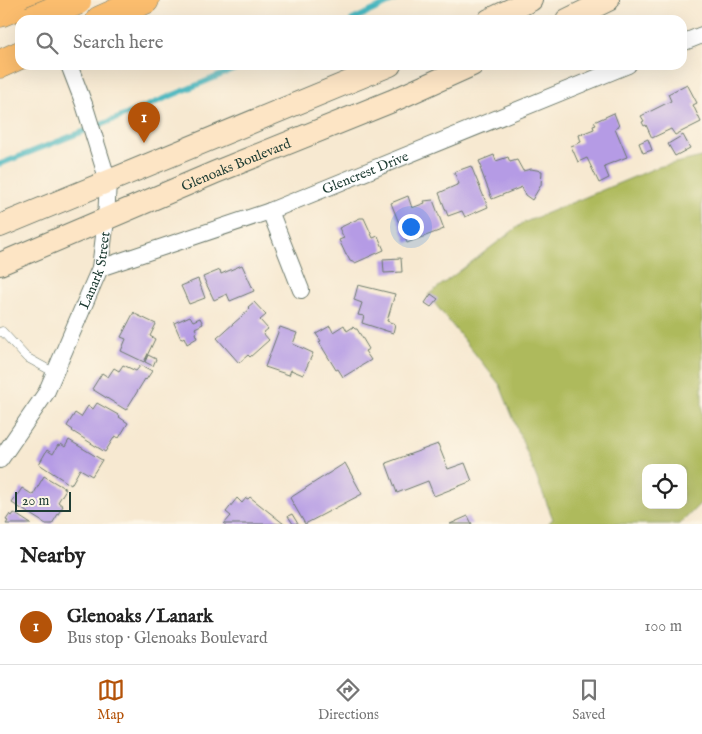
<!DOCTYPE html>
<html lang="en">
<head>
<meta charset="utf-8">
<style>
  :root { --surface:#fff; --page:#f6f6f6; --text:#222; --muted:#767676; --line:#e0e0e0; --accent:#b45309 }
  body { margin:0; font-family:"IM FELL English",serif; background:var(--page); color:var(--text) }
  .controls { position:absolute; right:15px; bottom:15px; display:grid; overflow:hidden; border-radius:10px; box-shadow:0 5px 20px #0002 }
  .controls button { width:45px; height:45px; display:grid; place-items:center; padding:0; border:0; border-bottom:1px solid var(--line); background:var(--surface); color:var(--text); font:25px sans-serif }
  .scale { position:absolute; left:15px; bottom:12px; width:56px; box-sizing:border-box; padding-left:5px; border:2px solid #1f3d34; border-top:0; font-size:14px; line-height:18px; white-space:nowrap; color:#1f3d34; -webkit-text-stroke:4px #fcf5e5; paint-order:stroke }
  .you { position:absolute; left:410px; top:226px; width:18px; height:18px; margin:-12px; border:4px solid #fff; border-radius:50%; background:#1a73e8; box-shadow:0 0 0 8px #1a73e833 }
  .badge { display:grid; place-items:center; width:32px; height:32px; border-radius:50%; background:var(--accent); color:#fff; font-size:16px; font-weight:700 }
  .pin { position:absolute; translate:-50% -41px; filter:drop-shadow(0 1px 2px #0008) }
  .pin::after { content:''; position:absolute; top:26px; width:18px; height:15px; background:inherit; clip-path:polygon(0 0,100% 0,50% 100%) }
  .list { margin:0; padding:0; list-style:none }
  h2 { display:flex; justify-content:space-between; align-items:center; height:65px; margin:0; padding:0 20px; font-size:21px }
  h2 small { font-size:16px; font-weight:400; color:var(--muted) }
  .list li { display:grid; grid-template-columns:32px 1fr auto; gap:15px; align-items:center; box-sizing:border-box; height:75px; padding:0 20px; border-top:1px solid var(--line) }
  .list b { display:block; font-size:19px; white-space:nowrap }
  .list p { margin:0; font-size:16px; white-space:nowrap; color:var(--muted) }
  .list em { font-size:16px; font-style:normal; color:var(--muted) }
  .icon { flex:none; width:28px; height:28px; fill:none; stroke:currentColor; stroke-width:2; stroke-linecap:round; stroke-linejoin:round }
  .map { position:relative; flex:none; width:702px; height:524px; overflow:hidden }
  .search { position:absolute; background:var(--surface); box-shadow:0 5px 20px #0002; left:15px; right:15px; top:15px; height:55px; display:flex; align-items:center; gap:12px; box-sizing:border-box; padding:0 18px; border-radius:15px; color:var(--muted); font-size:19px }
  .sheet { height:140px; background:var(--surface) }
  nav { display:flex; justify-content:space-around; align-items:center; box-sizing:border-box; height:70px; border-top:1px solid var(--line); background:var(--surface); font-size:14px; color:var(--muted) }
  nav a { display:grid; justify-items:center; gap:2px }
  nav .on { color:var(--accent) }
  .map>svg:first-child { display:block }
  .green { fill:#aeba5c; stroke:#667c48; fill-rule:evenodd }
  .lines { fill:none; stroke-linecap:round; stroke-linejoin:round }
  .stream { stroke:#48b7c0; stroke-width:5.5 }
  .building { fill:#b59be5 }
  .service-casing { stroke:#6b796b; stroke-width:9 }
  .minor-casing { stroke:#6b796b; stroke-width:18 }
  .secondary-casing { stroke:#6b796b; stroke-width:24 }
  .motorway-casing { stroke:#6b796b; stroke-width:29 }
  .service { stroke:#fff; stroke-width:8 }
  .minor { stroke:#fff; stroke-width:16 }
  .secondary { stroke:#fde5c5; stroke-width:22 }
  .motorway { stroke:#fbbd6e; stroke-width:28 }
  .motorway-bridge-casing { stroke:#6b796b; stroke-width:29; stroke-linecap:butt }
  .motorway-bridge { stroke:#fbbd6e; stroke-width:28 }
  .labels { text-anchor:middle; stroke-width:4.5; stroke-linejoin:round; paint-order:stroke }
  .street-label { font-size:14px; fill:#1f3d34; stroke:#fcf5e5 }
</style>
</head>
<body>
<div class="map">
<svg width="702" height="524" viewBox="0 0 702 524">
  <rect width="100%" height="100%" fill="#fcf5e5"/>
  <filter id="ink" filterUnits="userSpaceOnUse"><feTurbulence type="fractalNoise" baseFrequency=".02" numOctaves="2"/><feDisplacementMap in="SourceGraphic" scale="10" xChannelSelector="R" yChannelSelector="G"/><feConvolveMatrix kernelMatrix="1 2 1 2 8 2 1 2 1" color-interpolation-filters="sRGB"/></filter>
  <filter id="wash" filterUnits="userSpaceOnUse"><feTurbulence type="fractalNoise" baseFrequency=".0096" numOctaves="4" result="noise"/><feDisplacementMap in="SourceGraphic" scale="20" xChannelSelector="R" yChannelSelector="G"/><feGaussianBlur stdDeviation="1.12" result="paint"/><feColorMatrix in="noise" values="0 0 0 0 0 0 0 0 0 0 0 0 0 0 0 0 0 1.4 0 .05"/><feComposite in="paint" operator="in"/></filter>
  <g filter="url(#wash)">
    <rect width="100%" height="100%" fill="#f7e9d1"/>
    <path class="green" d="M702 157V502L680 524H547L553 519 500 385 428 295 523 223 658 167ZM646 468H683V505H646Z"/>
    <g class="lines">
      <g class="stream">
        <path d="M352 20 395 0"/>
        <path d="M0 164 118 118 245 65"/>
      </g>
    </g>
    <g id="blocks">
      <g class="building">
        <path d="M687 84 697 103 693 105 701 122 675 135 671 129 652 138 646 125 644 126 642 122 644 121 641 116 671 101 668 94Z"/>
        <path d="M614 113 619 126 615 128 627 157 604 166 609 178 599 183 587 158 578 162 571 146 581 142 579 135 594 129 593 126 596 125 594 122Z"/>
        <path d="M683 135 690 148 675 156 668 144Z"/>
        <path d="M648 139 652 150 643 153 639 143Z"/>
        <path d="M494 155 496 161 508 157 510 162 517 160 523 171 531 169 542 171 541 185 532 200 525 195 522 187 492 199 480 168H482L479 161Z"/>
        <path d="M471 166 488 207 465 217 462 211 448 216 439 193 459 184 454 172Z"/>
        <path d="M408 196 412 208 425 203 424 201 433 200 444 229 407 243 391 203Z"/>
        <path d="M360 218H364L373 238 378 236 384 250 355 263 350 261 347 255H346L339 240 344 238 339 228Z"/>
        <path d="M401 258 402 272 384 273 383 259Z"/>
        <path d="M242 265 254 291 230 301 227 294 214 300 203 277 220 270 221 274Z"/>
        <path d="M198 279 205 298 189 304 181 286Z"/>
        <path d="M358 285 395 294 387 321 395 324 393 333 362 323 364 316 358 315 362 303 354 300Z"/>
        <path d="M431 294 438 299 431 307 425 303Z"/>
        <path d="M254 302 266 315 260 320 268 329 263 333 269 340 250 357 248 355 239 363 217 338 250 309 248 307Z"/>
        <path d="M134 312 135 314 156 324 150 336 155 339 144 362 121 351 126 339 121 337Z"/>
        <path d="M190 316 193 321 200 318 203 324 195 328 197 332 195 333 197 338 187 344 184 337 181 339 174 323Z"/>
        <path d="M344 325 347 331 353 327 355 329H357L369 349 365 351 371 360 343 377 338 369 336 370 319 342 321 341 316 334 330 326 333 332Z"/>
        <path d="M280 327 297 333 293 344 313 353 303 375 291 370 289 375 265 367Z"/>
        <path d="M148 355 156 359 153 366 145 362Z"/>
        <path d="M123 365 136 371 141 365 152 371 146 380 145 379 126 410 92 389 102 373 108 377 114 368 119 371Z"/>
        <path d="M97 403 120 416 119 417 128 423 119 438 115 436 105 452 72 431 73 430 67 426 75 413 81 417 88 406 93 409Z"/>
        <path d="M69 440 102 460 92 476 80 469 71 485 39 464 47 450 53 454 58 445 60 446 61 444 65 447Z"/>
        <path d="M438 444 448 469 465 463 472 481 434 496 428 481 397 493 386 463Z"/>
        <path d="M345 463 362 494 305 524 290 498Z"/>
        <path d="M44 476 66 489 58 502 63 506 52 524H46L12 503 22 488 33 495Z"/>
        <path d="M250 497 284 524H224L231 516 226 512 237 498 242 503 246 498 248 499Z"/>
        <path d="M14 513 31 524H6L8 521 6 520 10 514 12 516Z"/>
        <path d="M292 514 298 524H293L288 516Z"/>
        <path d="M468 516 472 524H450Z"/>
      </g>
    </g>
  </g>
  <g filter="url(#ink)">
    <use href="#blocks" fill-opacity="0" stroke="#6b796b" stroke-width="1"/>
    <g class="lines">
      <defs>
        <path id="service" d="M0 332 2 331 26 357 55 373"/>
        <g id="minor">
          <path d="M682 43 702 35"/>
          <path d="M270 211 301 290"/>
          <path id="s1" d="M100 268 270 211 628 65"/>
          <path id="s2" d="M0 460 46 393 100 268 106 220 108 181 84 104 69 65"/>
        </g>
        <g id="secondary">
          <path d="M489 20 531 0"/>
          <path d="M567 20 608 0"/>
          <path d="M0 226 390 65"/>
          <path id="s3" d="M0 264 216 172 392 101 472 65"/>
        </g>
        <g id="motorway">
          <path d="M0 13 32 0"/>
          <path d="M100 20 145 0"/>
          <path d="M0 64 20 55"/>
        </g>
      </defs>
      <use href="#service" class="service-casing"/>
      <use href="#minor" class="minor-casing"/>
      <use href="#secondary" class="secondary-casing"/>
      <use href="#motorway" class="motorway-casing"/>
      <use href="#service" class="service"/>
      <use href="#minor" class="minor"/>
      <use href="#secondary" class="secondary"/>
      <use href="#motorway" class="motorway"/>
      <defs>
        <path id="motorway-bridge" d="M31 20 77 1"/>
      </defs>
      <use href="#motorway-bridge" class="motorway-bridge-casing"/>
      <use href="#motorway-bridge" class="motorway-bridge"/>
    </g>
  </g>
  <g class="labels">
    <g class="street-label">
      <text dy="5" stroke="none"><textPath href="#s3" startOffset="256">Glenoaks Boulevard</textPath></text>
      <text dy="5" stroke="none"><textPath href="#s1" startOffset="282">Glencrest Drive</textPath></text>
      <text dy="5" stroke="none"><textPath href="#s2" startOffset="214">Lanark Street</textPath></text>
    </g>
  </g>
</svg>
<div class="controls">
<button><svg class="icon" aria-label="locate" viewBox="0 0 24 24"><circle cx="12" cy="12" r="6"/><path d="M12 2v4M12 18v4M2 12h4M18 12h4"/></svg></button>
</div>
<div class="scale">20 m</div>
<div class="you"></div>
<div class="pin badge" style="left:144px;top:143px">1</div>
<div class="search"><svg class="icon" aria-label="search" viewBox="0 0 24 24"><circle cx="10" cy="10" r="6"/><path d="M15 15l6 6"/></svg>Search here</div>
</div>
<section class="sheet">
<h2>Nearby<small></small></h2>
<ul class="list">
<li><span class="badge">1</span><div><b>Glenoaks / Lanark</b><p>Bus stop · Glenoaks Boulevard</p></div><em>100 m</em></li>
</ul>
</section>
<nav>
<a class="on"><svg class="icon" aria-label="map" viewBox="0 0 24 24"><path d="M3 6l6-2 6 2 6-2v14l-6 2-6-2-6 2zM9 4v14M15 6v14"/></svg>Map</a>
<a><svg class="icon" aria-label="directions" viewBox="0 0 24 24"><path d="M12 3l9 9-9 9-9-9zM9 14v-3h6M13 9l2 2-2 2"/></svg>Directions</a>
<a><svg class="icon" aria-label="saved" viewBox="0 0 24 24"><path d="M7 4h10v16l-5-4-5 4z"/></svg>Saved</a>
</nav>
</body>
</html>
